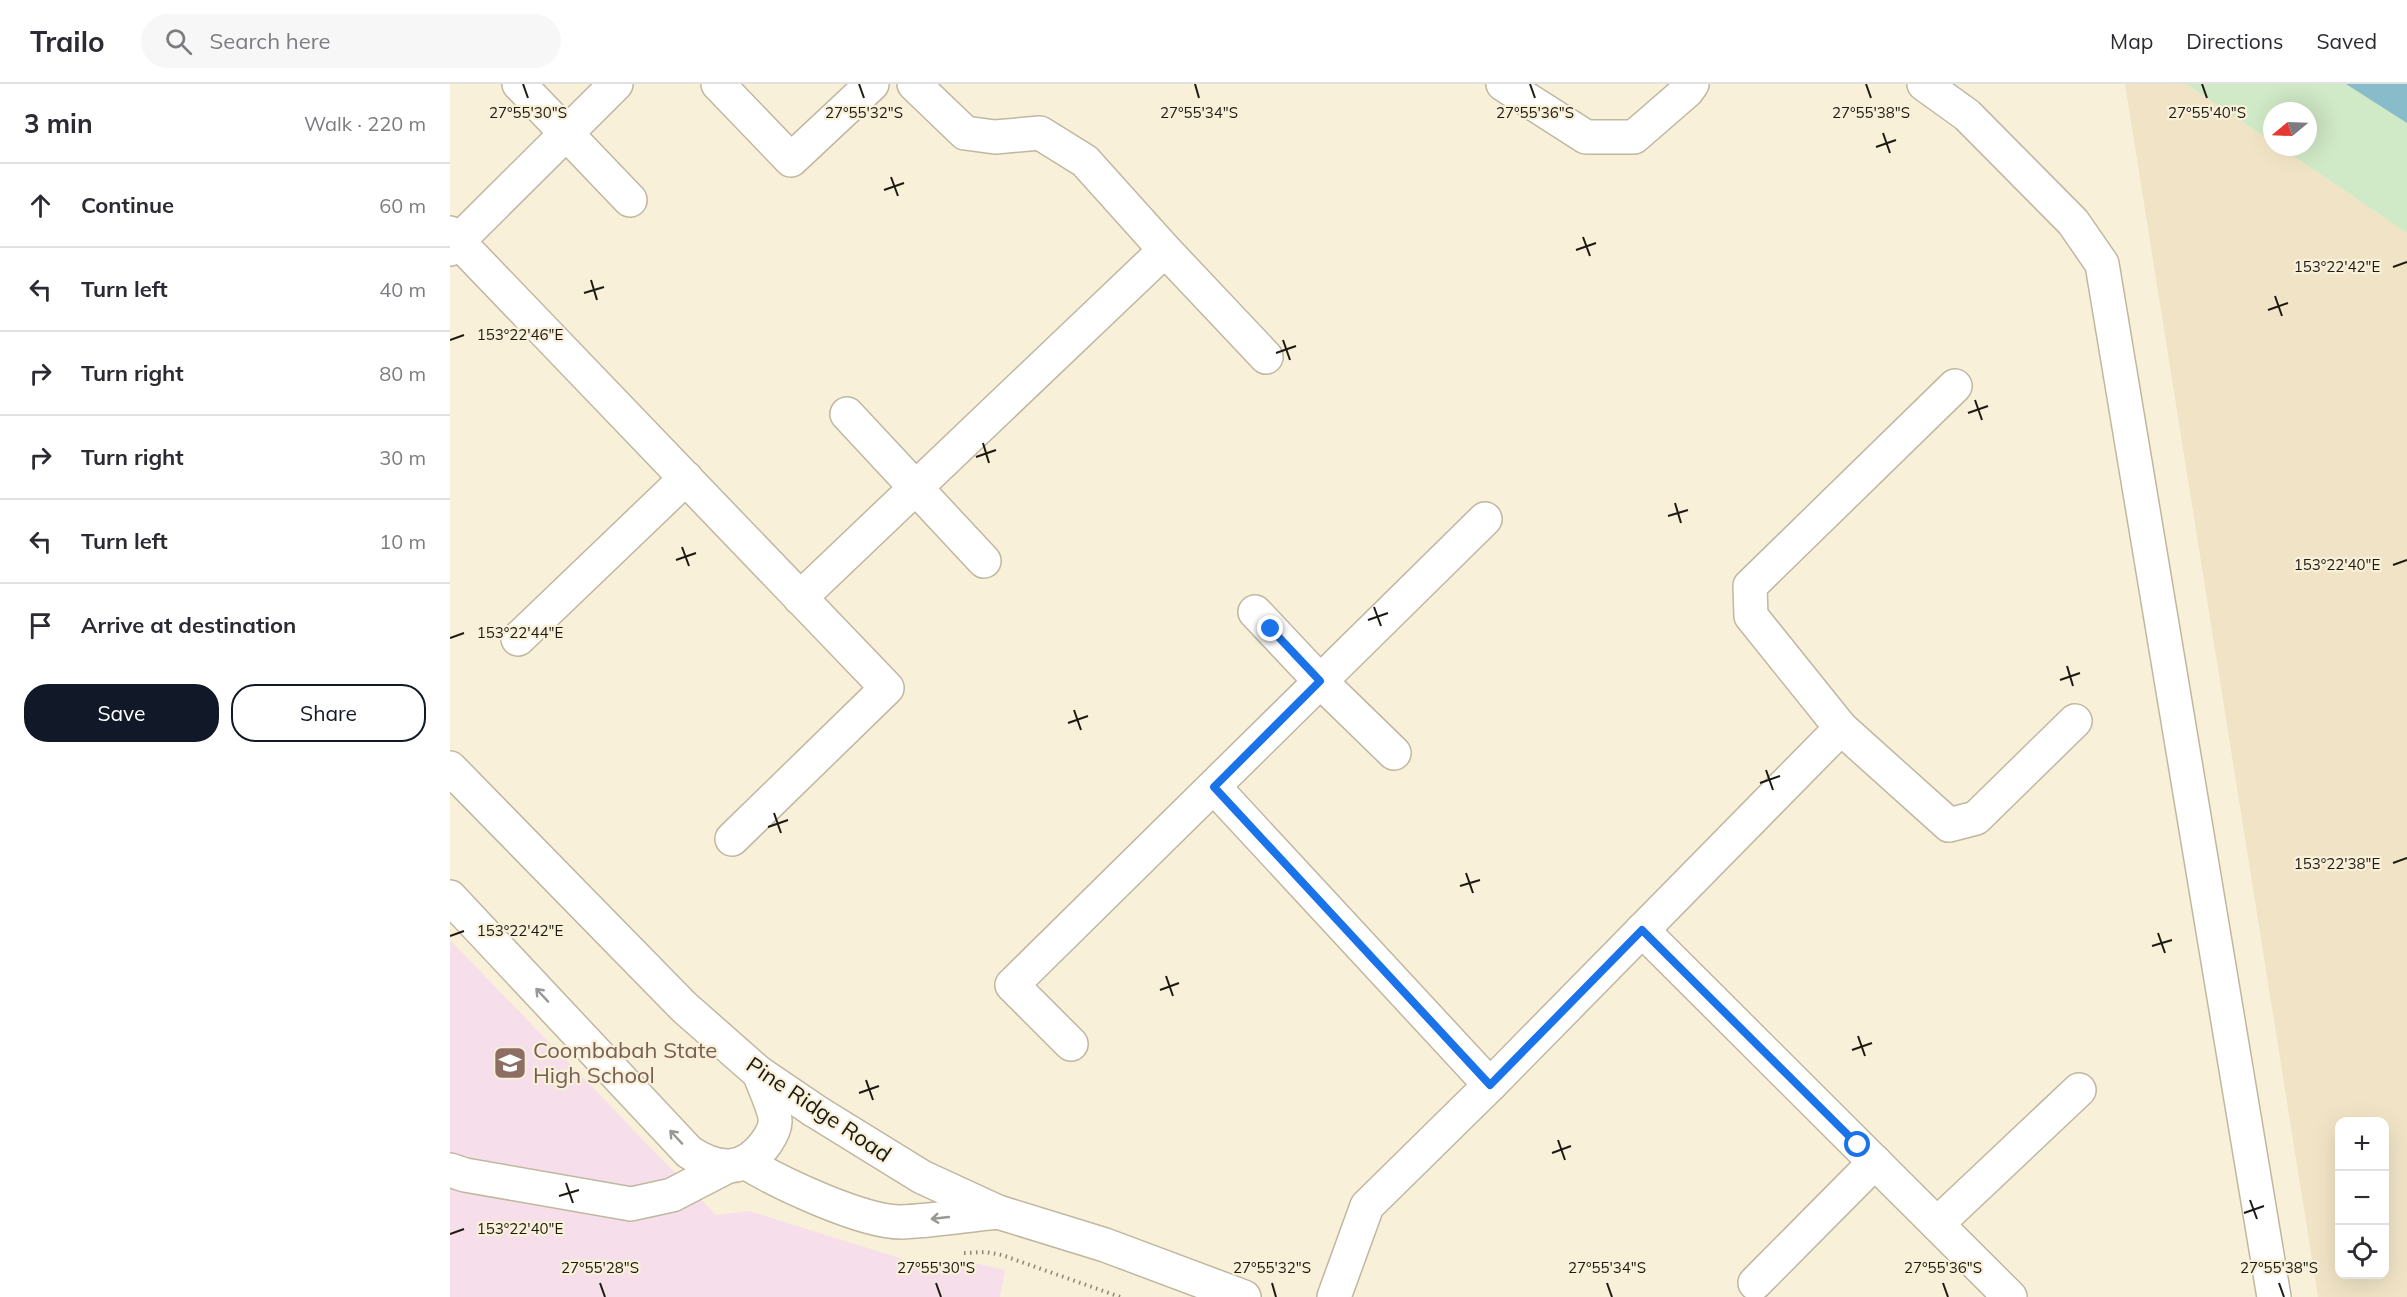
<!DOCTYPE html>
<html lang="en">
<head>
<meta charset="utf-8">
<style>
  :root { --surface:#fff; --page:#f7f7f7; --text:#2b2b33; --muted:#7c7c81; --line:#e1e1e2; --accent:#111827 }
  body { margin:0; font-family:Mulish,sans-serif; background:var(--page); color:var(--text) }
  .controls { position:absolute; right:18px; bottom:18px; display:grid; overflow:hidden; border-radius:12px; box-shadow:0 6px 24px #0002 }
  .controls button { width:54px; height:54px; display:grid; place-items:center; padding:0; border:0; border-bottom:2px solid var(--line); background:var(--surface); color:var(--text); font:30px sans-serif }
  .compass { position:absolute; left:1813px; top:18px; width:54px; height:54px; border-radius:50%; background:var(--surface); box-shadow:0 6px 24px #0002; rotate:251deg }
  .stop { position:absolute; width:18px; height:18px; margin:-14px; border:4px solid #1a73e8; border-radius:50%; background:#fff }
  .stop.end { background:#1a73e8; border-color:#fff; box-shadow:0 2px 6px #0008 }
  .list { margin:0; padding:0; list-style:none }
  h2 { display:flex; justify-content:space-between; align-items:center; height:78px; margin:0; padding:0 24px; font-size:26px }
  h2 small { font-size:20px; font-weight:400; color:var(--muted) }
  .list li { display:grid; grid-template-columns:39px 1fr auto; gap:18px; align-items:center; box-sizing:border-box; height:84px; padding:0 24px; border-top:2px solid var(--line) }
  .list b { display:block; font-size:22px; white-space:nowrap }
  .list em { font-size:20px; font-style:normal; color:var(--muted) }
  .actions { display:flex; gap:12px; padding:18px 24px }
  .actions a { flex:1; padding:14px 0; border:2px solid var(--accent); border-radius:24px; text-align:center; font-size:21px; color:var(--accent) }
  .actions .main { background:var(--accent); color:#fff }
  .icon { flex:none; width:33px; height:33px; fill:none; stroke:currentColor; stroke-width:2; stroke-linecap:round; stroke-linejoin:round }
  .map { position:relative; flex:none; width:1957px; height:1213px; overflow:hidden }
  header { display:flex; align-items:center; gap:36px; box-sizing:border-box; height:84px; padding:0 30px; background:var(--surface); border-bottom:2px solid var(--line) }
  header strong { font-size:28px }
  nav { display:flex; gap:33px; margin-inline-start:auto; font-size:21px }
  .search { width:420px; height:54px; background:var(--page); display:flex; align-items:center; gap:15px; box-sizing:border-box; padding:0 21px; border-radius:33px; color:var(--muted); font-size:22px }
  main { display:flex }
  aside { flex:1; background:var(--surface) }
  .map>svg:first-child { display:block }
  .built { fill:#f1e4c6; fill-rule:evenodd }
  .education { fill:#f6dfeb }
  .green { fill:#d0e9c6 }
  .water { fill:#89bccb }
  .lines { fill:none; stroke-linecap:round; stroke-linejoin:round }
  .minor-casing { stroke:#c0b7a1; stroke-width:36 }
  .path { stroke:#8d8777; stroke-width:4; stroke-dasharray:1.5 4.5; stroke-linecap:butt }
  .minor { stroke:#fff; stroke-width:33 }
  .oneway { stroke:#999894 }
  .route { stroke:#1a73e8; stroke-width:8 }
  .ticks { fill:none; stroke:#1d1a12; stroke-width:2 }
  .labels { text-anchor:middle; stroke-width:4.5; stroke-linejoin:round; paint-order:stroke }
  .education-label { font-size:22px; fill:#785e54; stroke:#f9f0d9; text-anchor:start }
  .street-label { font-size:22px; fill:#1d1a12; stroke:#f9f0d9 }
  .ticks-label { font-size:15px; text-anchor:middle; fill:#1d1a12; stroke:#f9f0d9; stroke-width:4.5; stroke-linejoin:round; paint-order:stroke }
</style>
</head>
<body>
<header>
<strong>Trailo</strong>
<div class="search"><svg class="icon" aria-label="search" viewBox="0 0 24 24"><circle cx="10" cy="10" r="6"/><path d="M15 15l6 6"/></svg>Search here</div>
<nav><a>Map</a><a>Directions</a><a>Saved</a></nav>
</header>
<main>
<aside>
<h2>3 min<small>Walk · 220 m</small></h2>
<ul class="list">
<li><svg class="icon" aria-label="ahead" viewBox="0 0 24 24"><path d="M12 20V5M6 11l6-6 6 6"/></svg><div><b>Continue</b></div><em>60 m</em></li>
<li><svg class="icon" aria-label="left" viewBox="0 0 24 24"><path d="M17 20v-9H6M10 6l-5 5 5 5"/></svg><div><b>Turn left</b></div><em>40 m</em></li>
<li><svg class="icon" aria-label="right" viewBox="0 0 24 24"><path d="M7 20v-9h11M14 6l5 5-5 5"/></svg><div><b>Turn right</b></div><em>80 m</em></li>
<li><svg class="icon" aria-label="right" viewBox="0 0 24 24"><path d="M7 20v-9h11M14 6l5 5-5 5"/></svg><div><b>Turn right</b></div><em>30 m</em></li>
<li><svg class="icon" aria-label="left" viewBox="0 0 24 24"><path d="M17 20v-9H6M10 6l-5 5 5 5"/></svg><div><b>Turn left</b></div><em>10 m</em></li>
<li><svg class="icon" aria-label="arrive" viewBox="0 0 24 24"><path d="M6 21V4h12l-3 4 3 4H6"/></svg><div><b>Arrive at destination</b></div></li>
</ul>
<div class="actions"><a class="main">Save</a><a>Share</a></div>
</aside>
<div class="map">
<svg width="1957" height="1213" viewBox="0 0 1957 1213">
  <rect width="100%" height="100%" fill="#f9f0d9"/>
  <path class="built" d="M1675 0H1736L1822 58V63H1830L1957 149V1213H1868ZM1890 1038H1934V1190H1890Z"/>
  <path class="education" d="M0 856 266 1131 299 1127 459 1177 524 1179 555 1186 550 1213H0Z"/>
  <path class="green" d="M1736 0H1957V149L1830 63H1858V27H1822V58Z"/>
  <path class="water" d="M1896 0H1957V39Z"/>
  <g class="lines">
    <defs>
      <g id="minor">
        <path d="M69 0 180 116"/>
        <path d="M268 0 341 76 422 0"/>
        <path d="M464 0 515 49 545 53 590 49 635 77 715 166 816 273"/>
        <path d="M1053 0 1136 53H1184L1237 7 1242 0"/>
        <path d="M1474 0 1517 31 1623 138 1652 180 1824 1213"/>
        <path d="M0 149 437 604 282 755"/>
        <path d="M0 165 166 0"/>
        <path d="M1505 302 1300 502 1301 532 1391 644 1499 741 1526 734 1625 637"/>
        <path d="M397 330 534 477"/>
        <path d="M350 514 715 166"/>
        <path d="M805 528 870 597 944 669"/>
        <path d="M68 555 236 394"/>
        <path d="M0 684 234 923 309 989 365 1027 472 1093 548 1128 655 1161 794 1213"/>
        <path d="M764 703 1040 1001"/>
        <path d="M0 813 239 1068C268 1087 294 1089 316 1059 320 1053 325 1045 325 1038 326 1029 313 999 309 989"/>
        <path d="M1192 846 1560 1213"/>
        <path d="M621 960 562 901 1035 435"/>
        <path d="M295 1078C329 1099 412 1138 451 1138 483 1137 516 1131 548 1128"/>
        <path d="M0 1086 15 1091 181 1120 222 1111 276 1083"/>
        <path d="M1487 1140 1629 1006"/>
        <path d="M1305 1199 1425 1078"/>
        <path d="M884 1213 917 1122 1040 1001 1391 644"/>
      </g>
    </defs>
    <use href="#minor" class="minor-casing"/>
    <path class="path" d="M514 1169 535 1168 552 1171 670 1213"/>
    <use href="#minor" class="minor"/>
  </g>
  <defs><path id="oneway-shaft" d="M-6 0H5M1.5-3L5.5 0L1.5 3" fill="none" stroke-width="1.6" stroke-linecap="round" stroke-linejoin="round" transform="scale(1.5)"/></defs>
  <g class="oneway">
    <use href="#oneway-shaft" transform="translate(92 911) rotate(-133)"/>
    <use href="#oneway-shaft" transform="translate(226 1053) rotate(-133)"/>
    <use href="#oneway-shaft" transform="translate(490 1134) rotate(174)"/>
  </g>
  <g class="lines">
    <path class="route" d="M821 545 870 597 764 703 1040 1001 1192 846 1408 1061"/>
  </g>
  <path class="ticks" d="M73 0 78 14M409 0 414 14M745 0 749 14M1080 0 1085 14M1416 0 1421 14M1752 0 1757 14M1433 49 1440 69M1426 63 1446 56M441 93 448 112M434 106 454 99M1133 153 1140 172M1126 166 1146 159M1943 183 1957 178M141 196 147 216M134 209 154 203M1825 212 1832 232M1818 226 1838 219M0 256 14 251M833 256 840 276M826 269 846 262M1525 316 1532 336M1518 329 1538 322M533 359 539 379M526 373 546 366M1225 419 1231 439M1218 432 1238 426M232 463 239 482M226 476 246 469M1943 481 1957 476M924 523 931 542M918 536 938 529M0 554 14 549M1617 582 1623 602M1610 596 1630 589M624 626 631 646M618 639 638 632M1316 686 1323 706M1310 699 1330 692M324 729 331 749M318 743 338 736M1943 779 1957 774M1016 789 1023 809M1010 802 1030 796M1708 849 1715 869M0 852 14 847M1702 862 1722 856M716 892 723 912M710 906 729 899M1408 952 1415 972M1402 966 1422 959M416 996 423 1016M409 1009 429 1002M1108 1056 1115 1076M1102 1069 1121 1062M116 1099 123 1119M109 1112 129 1106M1800 1116 1807 1135M1794 1129 1814 1122M0 1150 14 1145M150 1199 155 1213M486 1199 491 1213M822 1199 826 1213M1157 1199 1162 1213M1493 1199 1498 1213M1829 1199 1834 1213"/>
  <defs>
    <symbol id="school-square" viewBox="-11 -11 22 22"><rect x="-9" y="-9" width="18" height="18" rx="4" fill="#8d6e63" stroke="#f9f0d9"/><path d="M0-5L7-2L0 1L-7-2ZM-4 1L0 2.5L4 1V4Q0 6-4 4Z" fill="#fff"/></symbol>
  </defs>
  <g fill-rule="evenodd">
    <use href="#school-square" x="41" y="960" width="38" height="38"/>
  </g>
  <g class="labels">
    <g class="education-label">
      <text x="83" y="974">Coombabah State<tspan x="83" dy="25">High School</tspan></text>
    </g>
    <g class="street-label">
      <text transform="translate(369 1025) rotate(34)" y="8">Pine Ridge Road</text>
    </g>
  </g>
  <g class="ticks-label">
    <text x="749" y="34">27°55'34"S</text>
    <text x="78" y="34">27°55'30"S</text>
    <text x="414" y="34">27°55'32"S</text>
    <text x="1085" y="34">27°55'36"S</text>
    <text x="1421" y="34">27°55'38"S</text>
    <text x="1757" y="34">27°55'40"S</text>
    <text x="1887" y="188">153°22'42"E</text>
    <text x="70" y="256">153°22'46"E</text>
    <text x="1887" y="486">153°22'40"E</text>
    <text x="70" y="554">153°22'44"E</text>
    <text x="1887" y="785">153°22'38"E</text>
    <text x="70" y="852">153°22'42"E</text>
    <text x="70" y="1150">153°22'40"E</text>
    <text x="150" y="1189">27°55'28"S</text>
    <text x="486" y="1189">27°55'30"S</text>
    <text x="822" y="1189">27°55'32"S</text>
    <text x="1157" y="1189">27°55'34"S</text>
    <text x="1493" y="1189">27°55'36"S</text>
    <text x="1829" y="1189">27°55'38"S</text>
  </g>
</svg>
<div class="controls">
<button>+</button>
<button>−</button>
<button><svg class="icon" aria-label="locate" viewBox="0 0 24 24"><circle cx="12" cy="12" r="6"/><path d="M12 2v4M12 18v4M2 12h4M18 12h4"/></svg></button>
</div>
<svg class="compass" viewBox="-18 -18 36 36"><path d="M0-13l5 13h-10z" fill="#e53935"/><path d="M0 13l5-13h-10z" fill="#7c7c81"/></svg>
<div class="stop" style="left:1408px;top:1061px"></div>
<div class="stop end" style="left:821px;top:545px"></div>
</div>
</main>
</body>
</html>
